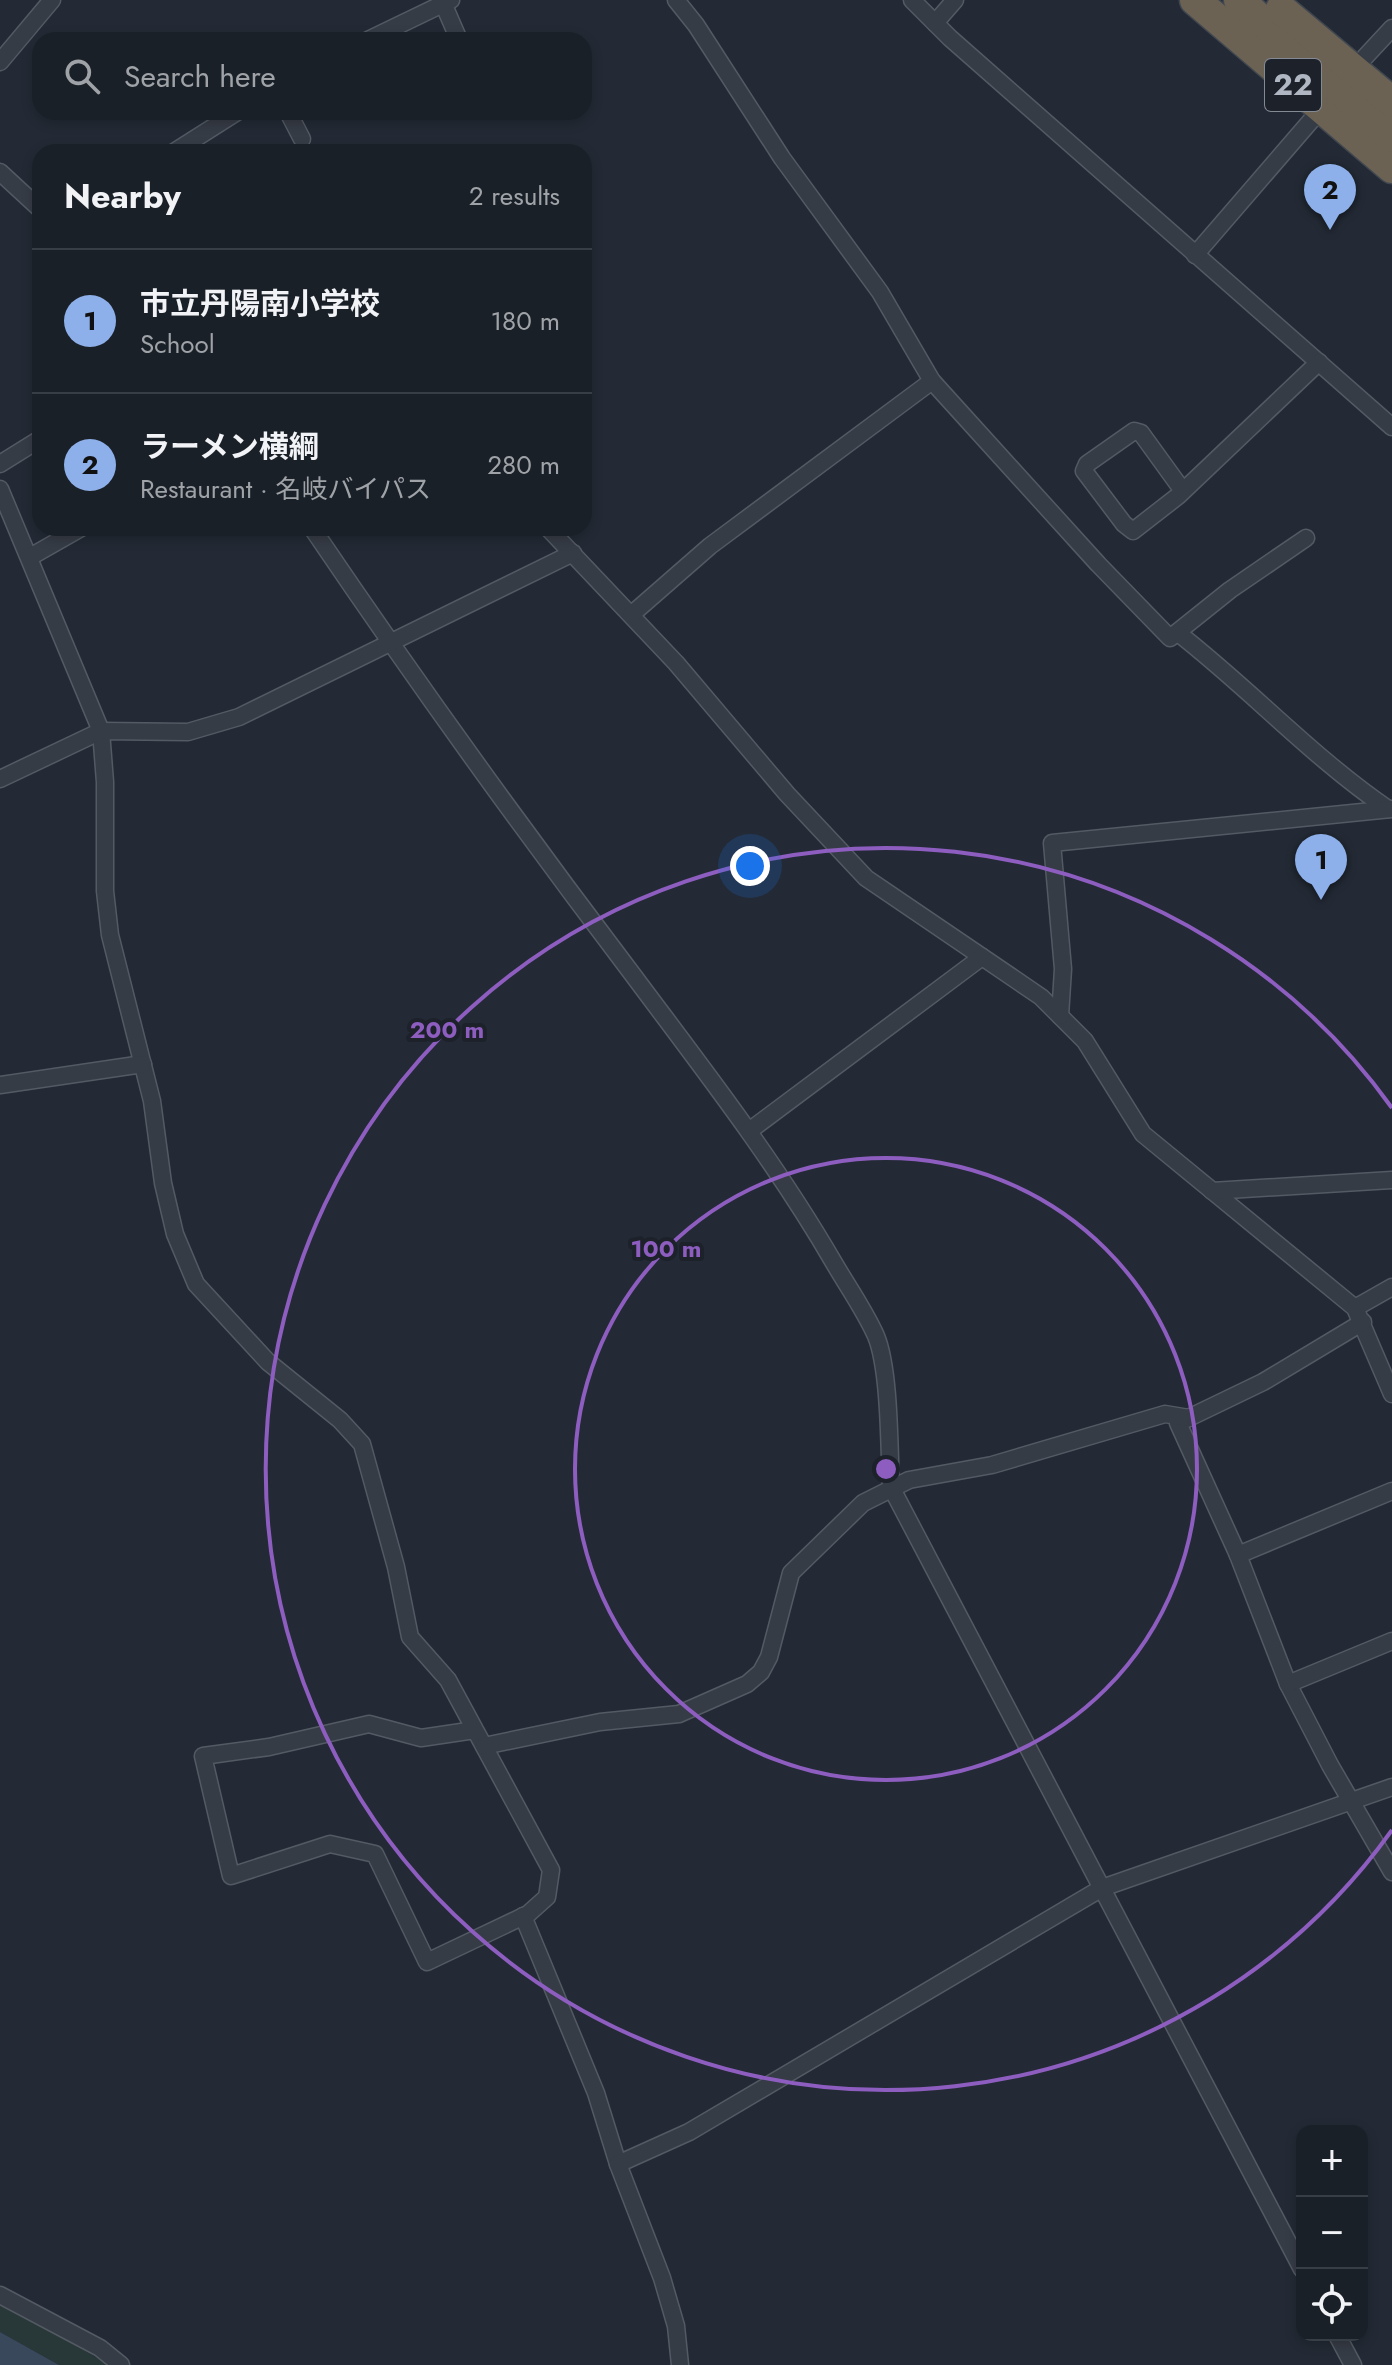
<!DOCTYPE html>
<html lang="en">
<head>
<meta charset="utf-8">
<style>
  :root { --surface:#1a2028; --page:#232830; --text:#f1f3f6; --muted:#9fa3a8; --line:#383e45; --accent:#8eb0ea }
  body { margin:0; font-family:Jost,"Noto Sans JP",sans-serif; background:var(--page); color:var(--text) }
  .controls { position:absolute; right:24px; bottom:24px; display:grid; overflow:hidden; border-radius:16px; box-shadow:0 4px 12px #0003 }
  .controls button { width:72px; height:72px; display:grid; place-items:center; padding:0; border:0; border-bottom:2px solid var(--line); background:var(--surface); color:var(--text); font:40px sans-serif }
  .you { position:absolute; left:750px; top:866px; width:28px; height:28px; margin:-20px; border:6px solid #fff; border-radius:50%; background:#1a73e8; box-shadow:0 0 0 12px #1a73e833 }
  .badge { display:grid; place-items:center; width:52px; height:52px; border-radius:50%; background:var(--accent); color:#111; font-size:26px; font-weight:700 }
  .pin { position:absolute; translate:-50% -66px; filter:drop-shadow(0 2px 4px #0008) }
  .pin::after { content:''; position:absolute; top:42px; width:28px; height:24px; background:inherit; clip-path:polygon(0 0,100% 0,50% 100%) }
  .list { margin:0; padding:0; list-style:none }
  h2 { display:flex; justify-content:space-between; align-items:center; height:104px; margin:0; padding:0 32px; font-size:34px }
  h2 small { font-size:26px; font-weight:400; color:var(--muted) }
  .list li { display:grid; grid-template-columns:52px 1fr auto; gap:24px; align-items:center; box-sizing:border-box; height:144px; padding:0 32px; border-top:2px solid var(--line) }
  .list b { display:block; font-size:30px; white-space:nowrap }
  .list p { margin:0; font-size:26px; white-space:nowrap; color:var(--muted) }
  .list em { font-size:26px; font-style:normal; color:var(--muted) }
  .icon { flex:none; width:44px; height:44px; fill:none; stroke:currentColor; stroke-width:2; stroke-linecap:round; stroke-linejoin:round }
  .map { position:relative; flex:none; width:1392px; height:2365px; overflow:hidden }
  .search { position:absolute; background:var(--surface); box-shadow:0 4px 12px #0003; left:32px; top:32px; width:560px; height:88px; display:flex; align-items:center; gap:20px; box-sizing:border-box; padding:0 28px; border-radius:24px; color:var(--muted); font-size:30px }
  .panel { position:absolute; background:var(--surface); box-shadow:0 4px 12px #0003; left:32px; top:144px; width:560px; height:392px; border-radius:24px }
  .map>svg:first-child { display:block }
  .green { fill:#283838 }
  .water { fill:#3a485c }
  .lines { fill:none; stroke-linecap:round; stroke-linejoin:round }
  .street-casing { stroke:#545a64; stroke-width:19 }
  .highway-casing { stroke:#414750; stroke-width:33 }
  .street { stroke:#363c46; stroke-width:16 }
  .highway { stroke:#6b6254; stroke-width:30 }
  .ring { fill:none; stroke:#8e5dc0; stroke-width:4 }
  .labels { text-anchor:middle; stroke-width:8; stroke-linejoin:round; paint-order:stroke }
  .shield { fill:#1c212a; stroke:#848a94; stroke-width:2 }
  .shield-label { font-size:30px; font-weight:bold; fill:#b1b7c2 }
  .centre { fill:#8e5dc0; stroke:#1c212a; stroke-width:4 }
  .ring-label { font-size:24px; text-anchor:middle; font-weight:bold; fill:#8e5dc0; stroke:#1c212a; stroke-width:8; stroke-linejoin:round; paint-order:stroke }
</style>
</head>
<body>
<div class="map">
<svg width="1392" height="2365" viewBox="0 0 1392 2365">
  <rect width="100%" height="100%" fill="#232a35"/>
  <path class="green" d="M0 2303 41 2324 108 2365H59L0 2332Z"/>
  <path class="water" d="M0 2332 59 2365H0Z"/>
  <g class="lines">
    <defs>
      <g id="street">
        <path d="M676 0 696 25 782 158 880 292 932 381 1098 564 1170 638 1230 590 1306 538"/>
        <path d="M912 0 950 38 1392 427"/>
        <path d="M443 3 459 40"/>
        <path d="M935 23 955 0"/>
        <path d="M368 40 451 0"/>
        <path d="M1365 57 1392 28"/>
        <path d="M0 62 52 0"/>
        <path d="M288 112 302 139"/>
        <path d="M174 152 237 112"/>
        <path d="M0 172 40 209"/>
        <path d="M1195 255 1321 109"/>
        <path d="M0 464 40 439"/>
        <path d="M0 489 101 731 105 782V891L110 935 152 1101 163 1183 175 1234 196 1284 268 1362 340 1420 362 1444 396 1567 410 1637 448 1680 551 1870 547 1897 528 1914 427 1962 375 1854 330 1844 231 1876 203 1756 269 1747 369 1724 421 1738 475 1730"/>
        <path d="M1183 491 1141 433 1134 431 1087 464 1084 471 1124 524 1133 531 1178 496 1319 362"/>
        <path d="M312 528C415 680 522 829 633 975 703 1069 775 1161 834 1263 848 1287 865 1311 876 1336 890 1370 889 1448 891 1487L1302 2269"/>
        <path d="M548 528 676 663 787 794 866 878 1041 997 1085 1041 1143 1134 1355 1308 1392 1394"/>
        <path d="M30 557 81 528"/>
        <path d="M631 615 710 546 932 381"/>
        <path d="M1178 633C1250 689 1312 757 1388 809"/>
        <path d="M0 779 101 731 188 732 239 717 573 553"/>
        <path d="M1060 1016 1063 969 1052 843 1392 809"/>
        <path d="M0 1085 143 1064"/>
        <path d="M749 1131 982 957"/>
        <path d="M1212 1191 1392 1180"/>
        <path d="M1355 1308 1392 1287"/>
        <path d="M1363 1322 1263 1382 1178 1423 1238 1555 1288 1684 1330 1765 1392 1872"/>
        <path d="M1238 1555 1392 1491"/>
        <path d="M1288 1684 1392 1641"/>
        <path d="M484 1746 600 1722 679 1714 747 1684 761 1672 769 1657 791 1573 863 1503 909 1480 992 1465 1165 1414 1189 1418"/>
        <path d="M523 1916 596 2093 618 2164 662 2278 676 2326 680 2365"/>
        <path d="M618 2164 689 2132 1102 1888 1392 1787"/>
        <path d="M0 2295 100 2348 121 2365"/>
        <path d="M1337 2335 1353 2365"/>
      </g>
      <g id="highway">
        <path d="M1195 0 1392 168"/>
        <path d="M1239 0 1392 137"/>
        <path d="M1281 9 1392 102"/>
      </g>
    </defs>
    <use href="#street" class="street-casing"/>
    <use href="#highway" class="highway-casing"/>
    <use href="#street" class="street"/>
    <use href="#highway" class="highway"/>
  </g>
  <g class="ring">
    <circle cx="886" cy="1469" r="311"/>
    <path d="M1392 1830A621 621 0 1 1 1392 1108"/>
  </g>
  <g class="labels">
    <rect class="shield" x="1265" y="59" width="56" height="52" rx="6"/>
    <g class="shield-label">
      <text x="1293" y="95">22</text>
    </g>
  </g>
  <circle cx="886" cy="1469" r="12" class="centre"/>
  <g class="ring-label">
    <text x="447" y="1038">200 m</text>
    <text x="666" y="1257">100 m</text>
  </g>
</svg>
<div class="controls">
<button>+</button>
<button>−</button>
<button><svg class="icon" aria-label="locate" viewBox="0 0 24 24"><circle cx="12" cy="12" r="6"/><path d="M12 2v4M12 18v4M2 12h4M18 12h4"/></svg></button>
</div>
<div class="you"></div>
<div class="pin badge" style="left:1321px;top:900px">1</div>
<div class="pin badge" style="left:1330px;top:230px">2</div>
<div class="search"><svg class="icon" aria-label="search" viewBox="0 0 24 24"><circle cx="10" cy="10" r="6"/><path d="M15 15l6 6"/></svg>Search here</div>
<section class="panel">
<h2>Nearby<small>2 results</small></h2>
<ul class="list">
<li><span class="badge">1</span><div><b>市立丹陽南小学校</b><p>School</p></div><em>180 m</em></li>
<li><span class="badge">2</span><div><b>ラーメン横綱</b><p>Restaurant · 名岐バイパス</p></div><em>280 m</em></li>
</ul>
</section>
</div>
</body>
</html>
